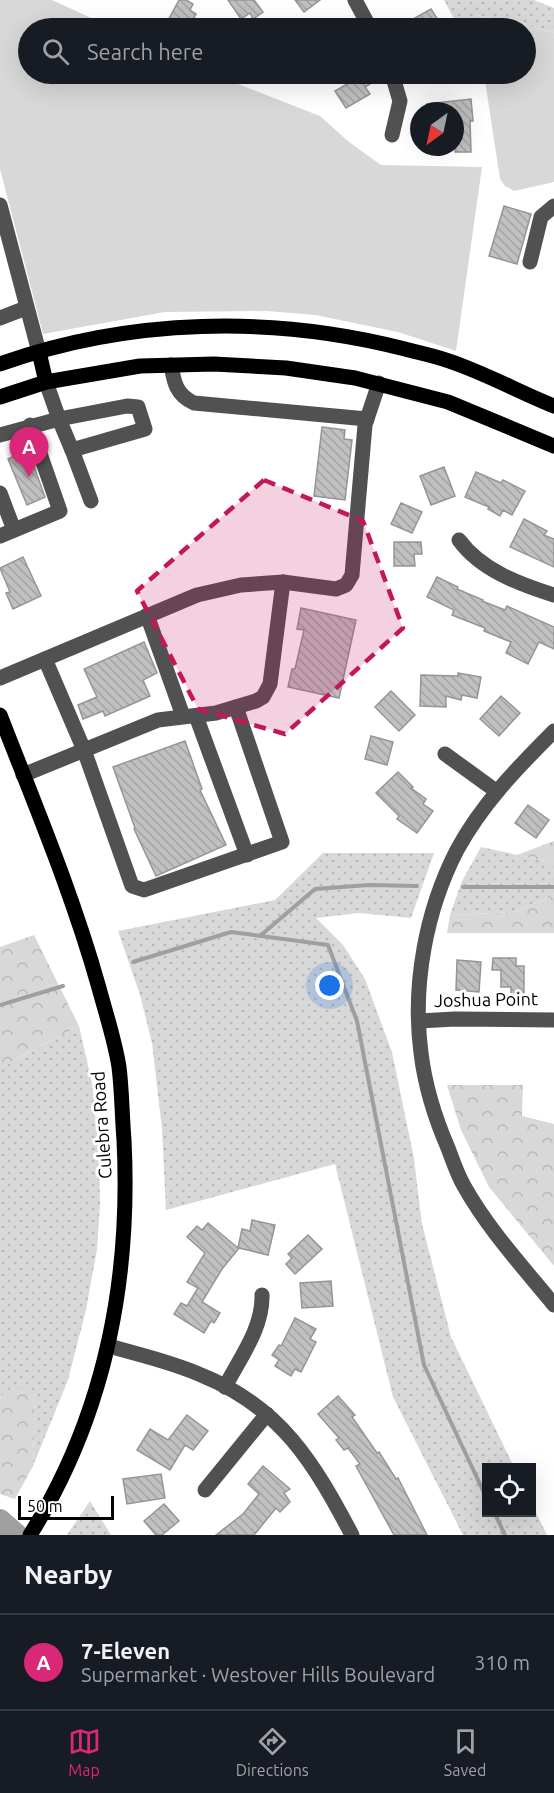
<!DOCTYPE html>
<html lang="en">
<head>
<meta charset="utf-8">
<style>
  :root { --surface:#171b24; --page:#242831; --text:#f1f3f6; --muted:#9ea1a6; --line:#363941; --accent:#db2777 }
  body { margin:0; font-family:Ubuntu,sans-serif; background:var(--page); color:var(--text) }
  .controls { position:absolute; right:18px; bottom:18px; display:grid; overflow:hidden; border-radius:0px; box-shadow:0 6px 24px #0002 }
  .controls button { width:54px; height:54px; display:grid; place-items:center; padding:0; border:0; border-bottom:2px solid var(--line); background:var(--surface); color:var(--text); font:30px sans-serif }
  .compass { position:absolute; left:410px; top:102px; width:54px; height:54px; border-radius:50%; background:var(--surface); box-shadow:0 6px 24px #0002; rotate:213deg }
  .scale { position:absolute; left:18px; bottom:15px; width:96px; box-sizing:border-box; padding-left:6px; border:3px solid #000; border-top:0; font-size:16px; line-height:21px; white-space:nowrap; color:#000; -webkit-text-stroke:4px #fff; paint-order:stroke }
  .you { position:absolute; left:330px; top:986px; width:21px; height:21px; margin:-15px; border:4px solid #fff; border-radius:50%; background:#1a73e8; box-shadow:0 0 0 9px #1a73e833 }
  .badge { display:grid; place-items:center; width:39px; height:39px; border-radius:50%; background:var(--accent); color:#fff; font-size:20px; font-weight:700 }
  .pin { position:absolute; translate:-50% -50px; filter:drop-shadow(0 2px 3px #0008) }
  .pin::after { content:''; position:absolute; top:32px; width:21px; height:18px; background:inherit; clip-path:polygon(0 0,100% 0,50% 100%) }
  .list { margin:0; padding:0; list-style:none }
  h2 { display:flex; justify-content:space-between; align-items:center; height:78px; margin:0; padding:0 24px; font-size:26px }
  h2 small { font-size:20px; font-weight:400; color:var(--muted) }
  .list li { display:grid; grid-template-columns:39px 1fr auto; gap:18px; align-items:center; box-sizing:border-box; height:96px; padding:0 24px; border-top:2px solid var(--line) }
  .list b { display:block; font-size:22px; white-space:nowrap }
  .list p { margin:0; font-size:20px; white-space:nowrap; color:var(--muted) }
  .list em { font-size:20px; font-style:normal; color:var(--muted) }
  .icon { flex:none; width:33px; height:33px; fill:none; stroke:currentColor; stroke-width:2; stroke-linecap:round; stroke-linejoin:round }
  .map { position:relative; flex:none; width:554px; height:1535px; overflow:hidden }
  .search { position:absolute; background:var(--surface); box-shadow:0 6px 24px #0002; left:18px; right:18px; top:18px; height:66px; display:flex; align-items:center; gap:15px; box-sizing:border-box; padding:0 21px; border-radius:33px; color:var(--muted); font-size:22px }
  .sheet { height:174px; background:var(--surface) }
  nav { display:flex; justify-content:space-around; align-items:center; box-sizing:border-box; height:84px; border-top:2px solid var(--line); background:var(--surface); font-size:16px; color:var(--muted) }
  nav a { display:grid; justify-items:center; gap:3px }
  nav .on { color:var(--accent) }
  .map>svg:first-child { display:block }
  .grass { fill:url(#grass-dots) }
  .forest { fill:url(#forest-crowns) }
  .green { fill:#d8d8d8 }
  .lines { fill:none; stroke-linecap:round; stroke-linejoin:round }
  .stream { stroke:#9f9f9f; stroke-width:4 }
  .river { stroke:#9f9f9f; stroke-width:22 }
  .building { fill:url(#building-back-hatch); stroke:#959595; stroke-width:1.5 }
  .minor { stroke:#515151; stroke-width:15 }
  .major { stroke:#000; stroke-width:15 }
  .marked { fill:#c2185b; fill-opacity:0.2; stroke:#c2185b; stroke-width:4.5; stroke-dasharray:12 8; stroke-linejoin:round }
  .labels { text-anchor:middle; stroke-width:6; stroke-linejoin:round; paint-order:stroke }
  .street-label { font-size:18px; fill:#000; stroke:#fff }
</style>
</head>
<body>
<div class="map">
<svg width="554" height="1535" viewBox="0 0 554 1535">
  <defs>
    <pattern id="grass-dots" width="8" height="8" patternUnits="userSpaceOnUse" patternTransform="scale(1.5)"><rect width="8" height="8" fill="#d8d8d8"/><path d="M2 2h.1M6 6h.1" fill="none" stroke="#b8b8b8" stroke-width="1.8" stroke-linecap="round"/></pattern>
    <pattern id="forest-crowns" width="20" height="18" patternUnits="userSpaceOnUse" patternTransform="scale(1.5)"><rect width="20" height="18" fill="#d8d8d8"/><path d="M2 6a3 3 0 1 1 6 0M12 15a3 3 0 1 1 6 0" fill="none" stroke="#b8b8b8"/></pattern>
    <pattern id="building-back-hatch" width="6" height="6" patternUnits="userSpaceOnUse" patternTransform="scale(1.5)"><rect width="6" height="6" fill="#c0c0c0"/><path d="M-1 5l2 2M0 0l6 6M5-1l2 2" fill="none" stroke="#a3a3a3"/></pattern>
  </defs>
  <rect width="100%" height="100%" fill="#fff"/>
  <g class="grass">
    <path d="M444 0H534L554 8V33L518 23 476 15 477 28H459Z"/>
    <path d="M481 847 554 863V896L513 912 450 915 462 881Z"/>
    <path d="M323 853H434L411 918 359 913 316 918 343 945 365 979 392 1052 414 1159 422 1224 451 1337 514 1467 486 1468V1512H532V1504L547 1535H463L393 1397 335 1164 166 1210 162 1129 152 1043 140 995 118 931 275 900Z"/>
    <path d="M79 1026 92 1083 99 1153 100 1204 97 1249 86 1310 68 1380 33 1466 35 1394 4 1393 0 1401V1068Z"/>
    <path d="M90 1501 111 1535H67Z"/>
  </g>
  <g class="forest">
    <path d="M554 841V863L517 855Z"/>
    <path d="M554 896V933H447L450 915 513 912Z"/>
    <path d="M34 935 79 1026 0 1068V947Z"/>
    <path d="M447 1085H523L522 1116 554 1124V1266L489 1187 461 1130Z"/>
    <path d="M15 1386 35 1394 33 1466 15 1499 0 1494V1401L4 1393Z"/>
  </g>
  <g class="green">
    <path d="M0 0H52L113 28H28V74H212L320 116 349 142 381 165 482 167 456 351 398 332 315 315 267 311 165 312 43 334 0 169Z"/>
    <path d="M475 15 518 23 554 33V182L514 191 505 186 500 179 484 74H526V28H477Z"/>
  </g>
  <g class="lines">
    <g class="stream">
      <path d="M463 887H554"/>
      <path d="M260 936 315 889 369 885 417 886"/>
      <path d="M133 962 231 932 328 945 357 1021 424 1365 486 1497"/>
      <path d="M0 1005 63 986"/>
      <path d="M494 1512 505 1535"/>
    </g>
    <path class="river" d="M0 1520 17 1535"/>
  </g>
  <g class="building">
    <path d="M179 0H186L193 4 190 10 196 14 188 28H164Z"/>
    <path d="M228 0H254L263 12 253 19 250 13 241 19Z"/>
    <path d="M295 0H320L304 12Z"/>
    <path d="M431 9 443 28H397Z"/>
    <path d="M364 74 370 84 365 87 370 94 346 108 335 91Z"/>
    <path d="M471 99 473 121H470L471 152H455V111H427V104Z"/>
    <path d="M504 206 531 214 517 264 489 256Z"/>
    <path d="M322 427 345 430 344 439 352 440 345 500 314 496Z"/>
    <path d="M28 450 45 497 27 505 8 459Z"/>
    <path d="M444 467 455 496 431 505 420 476Z"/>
    <path d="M476 472 501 483 503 480 525 491 512 515 503 510 500 516 488 509 489 507 465 497Z"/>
    <path d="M401 503 422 512 412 533 391 524Z"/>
    <path d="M524 519 547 531 544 535 554 539V567L510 547Z"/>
    <path d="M394 542H421L422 554H414L415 566H394Z"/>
    <path d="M23 557 41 596 13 609 6 593 10 592 0 568Z"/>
    <path d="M437 577 458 587 457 589 483 600 482 601 505 610 507 606 554 627V649L539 642 528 664 506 653 511 642 484 631 485 628 452 615 454 610 427 597Z"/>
    <path d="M301 608 356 620 339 698 288 687 292 669H295L304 630 297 629Z"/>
    <path d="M144 642 157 673 143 680 150 696 105 716 103 711 83 719 78 705 97 697 84 669Z"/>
    <path d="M458 673 481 677 477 698 462 695 461 700 446 696V707L420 706 421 675 458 676Z"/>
    <path d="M391 691 415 715 399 731 375 707Z"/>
    <path d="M501 696 520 713 499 736 480 719Z"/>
    <path d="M371 736 393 742 387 765 365 759Z"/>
    <path d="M185 741 202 789 200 790 226 845 156 876 134 829 135 828 113 767Z"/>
    <path d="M398 772 413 787 411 788 426 799 423 804 433 811 417 833 397 819 399 816 376 793Z"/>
    <path d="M528 805 549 820 536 838 515 823Z"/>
    <path d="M493 958H516V966H524V994H511V987H501V970H492Z"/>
    <path d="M457 960 481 962 479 992 456 990Z"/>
    <path d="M252 1220 275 1225 268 1255 239 1248 222 1269 202 1302 220 1313 214 1323 211 1321 204 1333 174 1314 181 1303 187 1306 198 1288 187 1282 205 1253 187 1237 197 1226 202 1230 208 1223 238 1248 242 1229 250 1231Z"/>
    <path d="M308 1235 322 1249 295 1274 286 1264 292 1258 288 1254Z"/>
    <path d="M331 1281 333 1306 302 1308 300 1283Z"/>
    <path d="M295 1318 316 1329 310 1339 316 1342 301 1372 295 1369 291 1376 275 1366 279 1360 272 1355 279 1345 281 1346Z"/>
    <path d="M338 1396 355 1415 352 1417 377 1453 379 1452 396 1479 398 1478 427 1535H394L356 1466 360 1464 348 1448 344 1450 336 1440 339 1438 318 1414Z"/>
    <path d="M187 1415 208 1431 193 1450 185 1445 170 1470 137 1450 150 1429 168 1440Z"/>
    <path d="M263 1466 290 1489 284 1493 290 1502 280 1512 276 1508 254 1535H216L243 1514 259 1494 248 1484Z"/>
    <path d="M161 1474 165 1498 127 1504 123 1479Z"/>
    <path d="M164 1504 179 1521 162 1535H156L144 1521Z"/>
  </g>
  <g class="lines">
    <g class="minor">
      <path d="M355 0 370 28"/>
      <path d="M392 135 400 101 392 74"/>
      <path d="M0 205 39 352"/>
      <path d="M530 262 541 217 554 206"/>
      <path d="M0 318 26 308"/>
      <path d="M171 365C174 382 176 395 194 403L367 419"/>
      <path d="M0 435 59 419 72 450 145 429 138 407 127 406 59 419 46 382"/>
      <path d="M72 450 91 501"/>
      <path d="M0 493 14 530"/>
      <path d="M0 536 60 511 30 425"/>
      <path d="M459 540C481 570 519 584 554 595"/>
      <path d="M147 615 183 716"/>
      <path d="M45 659 84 750 132 886 144 890 282 842 236 707"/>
      <path d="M0 678 197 595 241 585 283 582 336 589 346 585 352 575 365 425 379 383"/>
      <path d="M196 716 247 855"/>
      <path d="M554 731C517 768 482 804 457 850 426 910 412 985 421 1053 425 1086 435 1118 448 1148 453 1161 457 1174 464 1186 488 1229 523 1267 554 1305"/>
      <path d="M445 754 496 791"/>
      <path d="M23 775 158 720 216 713 256 701 263 697 270 684 283 582"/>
      <path d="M419 1021 455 1019 554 1020"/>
      <path d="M109 1346C140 1355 172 1362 201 1375 281 1407 314 1463 352 1535"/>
      <path d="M225 1387C240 1358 263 1328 262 1295"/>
      <path d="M205 1490 267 1414"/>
    </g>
    <g class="major">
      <path d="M39 352 46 382"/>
      <path d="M0 364C129 318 273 315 405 349 420 353 435 356 449 361 485 373 519 392 554 406"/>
      <path d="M0 397 46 382 140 366 214 364 286 368 355 378 448 402 554 446"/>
      <path d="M0 715C35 805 73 895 99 988 106 1014 115 1041 119 1067 122 1091 122 1116 124 1140 131 1280 105 1415 30 1535"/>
    </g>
  </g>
  <path class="marked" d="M264 480 363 521 403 628 285 734 198 709 137 591Z"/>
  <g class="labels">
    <g class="street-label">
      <text transform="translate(486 1000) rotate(-1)" y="6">Joshua Point</text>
      <text transform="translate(102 1125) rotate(-94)" y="6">Culebra Road</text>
    </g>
  </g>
</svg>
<div class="controls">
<button><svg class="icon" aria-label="locate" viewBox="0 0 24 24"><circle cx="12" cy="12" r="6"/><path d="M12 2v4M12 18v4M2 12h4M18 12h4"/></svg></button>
</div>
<svg class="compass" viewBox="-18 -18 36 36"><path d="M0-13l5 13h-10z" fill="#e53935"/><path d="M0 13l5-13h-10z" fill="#9ea1a6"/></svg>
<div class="scale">50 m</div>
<div class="you"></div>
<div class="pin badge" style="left:29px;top:477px">A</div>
<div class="search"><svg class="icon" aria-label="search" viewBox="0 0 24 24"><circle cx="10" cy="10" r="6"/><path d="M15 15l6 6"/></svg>Search here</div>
</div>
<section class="sheet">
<h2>Nearby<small></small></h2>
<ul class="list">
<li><span class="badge">A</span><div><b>7-Eleven</b><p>Supermarket · Westover Hills Boulevard</p></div><em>310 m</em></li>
</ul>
</section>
<nav>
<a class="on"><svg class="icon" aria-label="map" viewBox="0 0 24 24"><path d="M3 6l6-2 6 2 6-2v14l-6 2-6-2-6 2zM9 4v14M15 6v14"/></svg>Map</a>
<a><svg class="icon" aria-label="directions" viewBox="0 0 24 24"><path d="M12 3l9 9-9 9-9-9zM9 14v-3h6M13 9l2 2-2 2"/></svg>Directions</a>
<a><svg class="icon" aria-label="saved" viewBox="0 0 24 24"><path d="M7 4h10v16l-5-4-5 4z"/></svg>Saved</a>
</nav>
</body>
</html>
